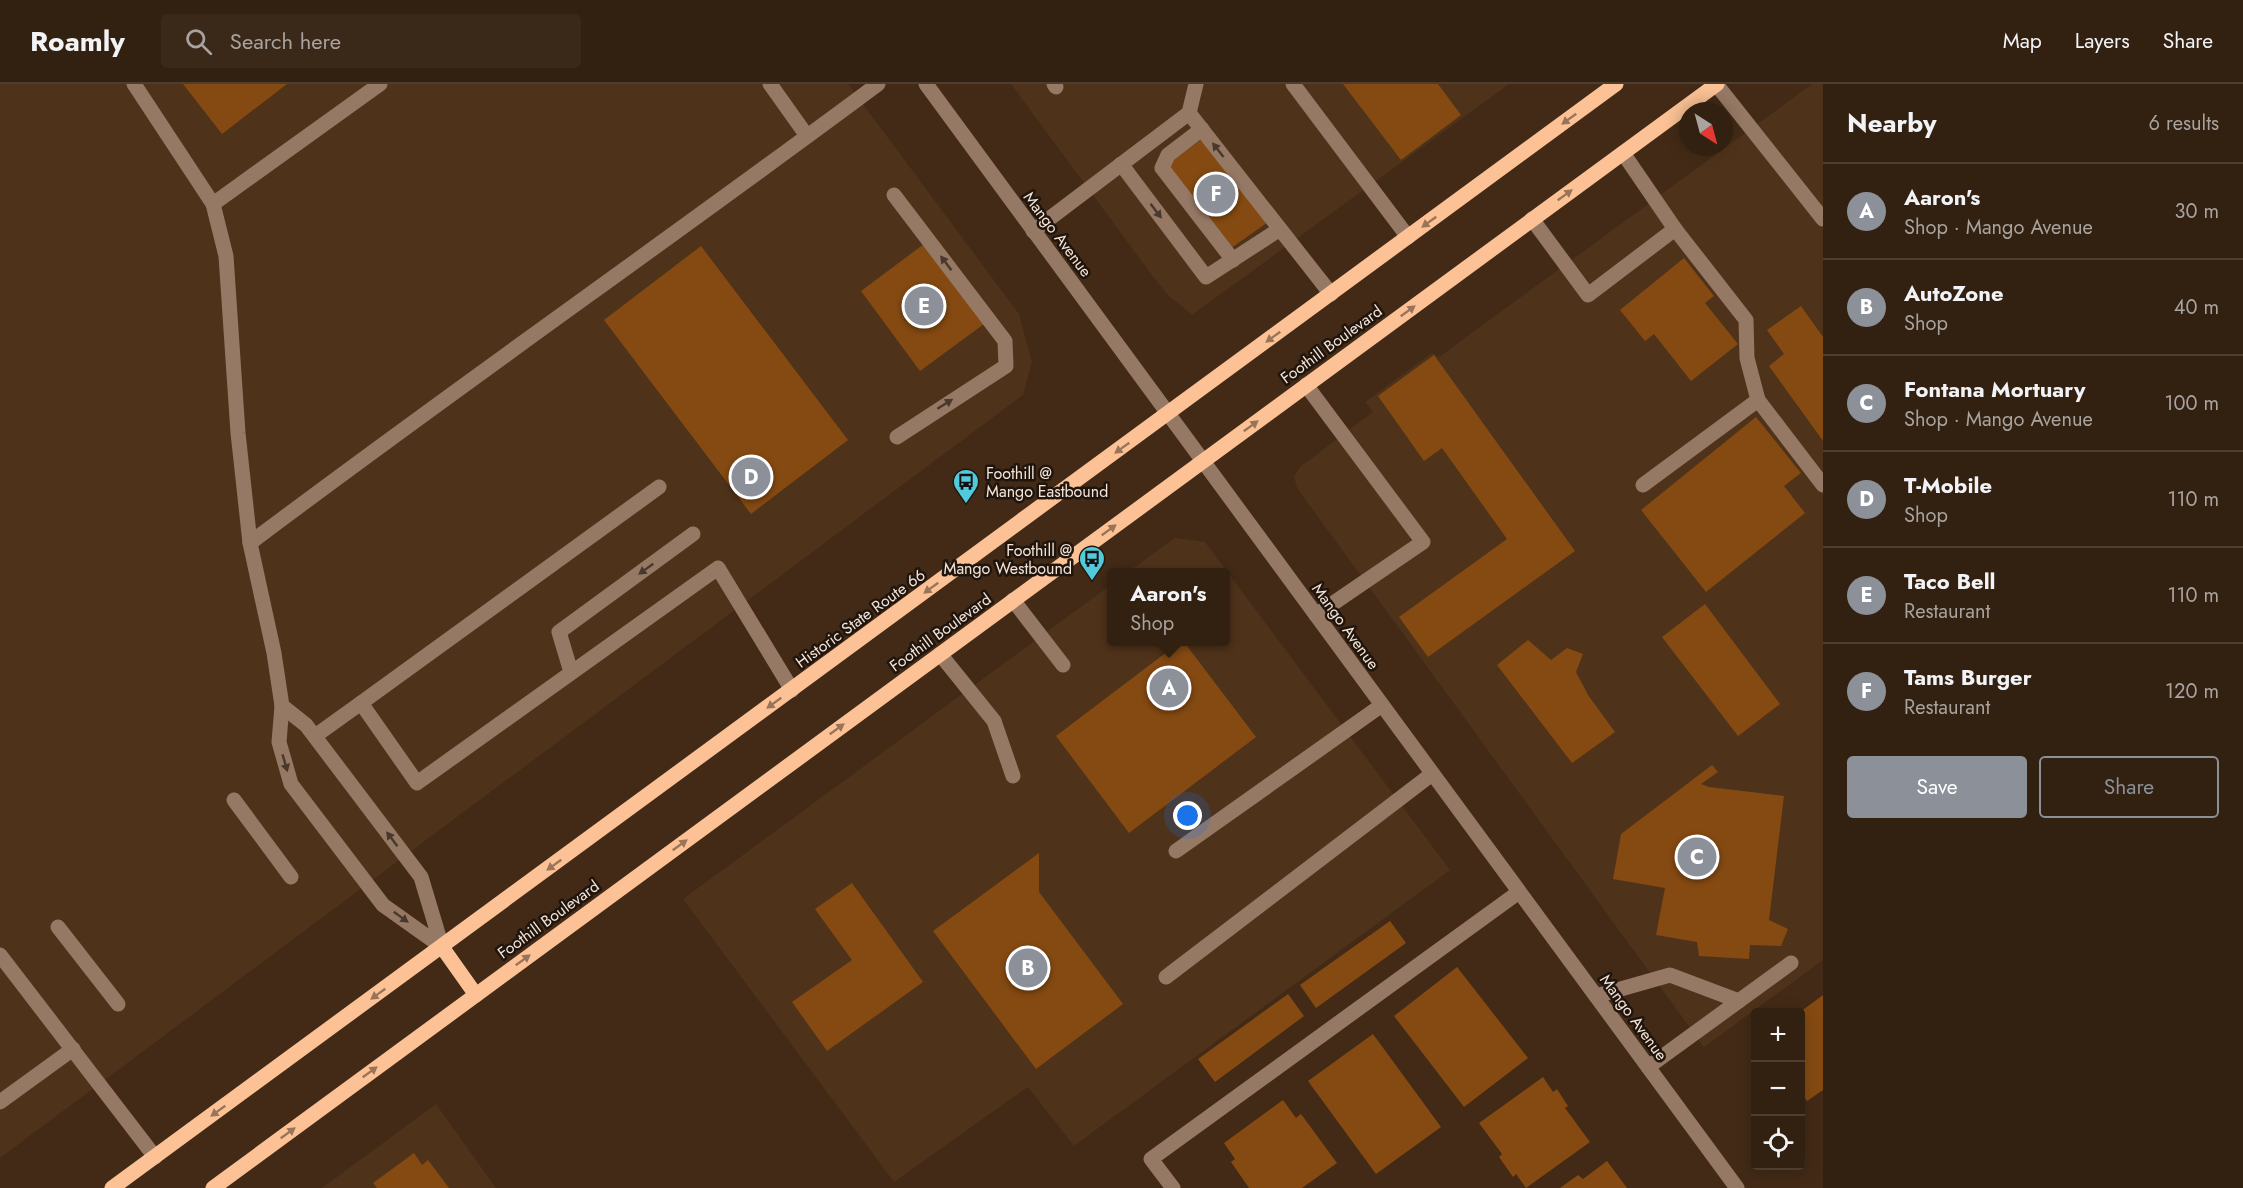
<!DOCTYPE html>
<html lang="en">
<head>
<meta charset="utf-8">
<style>
  :root { --surface:#322010; --page:#3a2819; --text:#f1f3f6; --muted:#a8a39f; --line:#4d3e30; --accent:#8c9099 }
  body { margin:0; font-family:Jost,sans-serif; background:var(--page); color:var(--text) }
  .controls { position:absolute; right:18px; bottom:18px; display:grid; overflow:hidden; border-radius:6px; box-shadow:0 3px 15px #0003 }
  .controls button { width:54px; height:54px; display:grid; place-items:center; padding:0; border:0; border-bottom:2px solid var(--line); background:var(--surface); color:var(--text); font:30px sans-serif }
  .compass { position:absolute; left:1679px; top:18px; width:54px; height:54px; border-radius:50%; background:var(--surface); box-shadow:0 3px 15px #0003; rotate:144deg }
  .you { position:absolute; left:1188px; top:732px; width:21px; height:21px; margin:-15px; border:4px solid #fff; border-radius:50%; background:#1a73e8; box-shadow:0 0 0 9px #1a73e833 }
  .badge { display:grid; place-items:center; width:39px; height:39px; border-radius:50%; background:var(--accent); color:#fff; font-size:20px; font-weight:700 }
  .pin { position:absolute; translate:-50% -50%; border:3px solid #fff; box-shadow:0 2px 6px #0006 }
  .popup { position:absolute; left:1107px; top:484px; width:123px; height:78px; box-sizing:border-box; display:grid; place-content:center; border-radius:6px; background:var(--surface); filter:drop-shadow(0 2px 4px #0005); font-size:20px; white-space:nowrap; color:var(--muted) }
  .popup b { font-size:22px; color:var(--text) }
  .popup::after { content:''; position:absolute; left:50%; top:100%; margin-left:-12px; border:12px solid transparent; border-top-color:var(--surface) }
  .list { margin:0; padding:0; list-style:none }
  h2 { display:flex; justify-content:space-between; align-items:center; height:78px; margin:0; padding:0 24px; font-size:26px }
  h2 small { font-size:20px; font-weight:400; color:var(--muted) }
  .list li { display:grid; grid-template-columns:39px 1fr auto; gap:18px; align-items:center; box-sizing:border-box; height:96px; padding:0 24px; border-top:2px solid var(--line) }
  .list b { display:block; font-size:22px; white-space:nowrap }
  .list p { margin:0; font-size:20px; white-space:nowrap; color:var(--muted) }
  .list em { font-size:20px; font-style:normal; color:var(--muted) }
  .actions { display:flex; gap:12px; padding:18px 24px }
  .actions a { flex:1; padding:14px 0; border:2px solid var(--accent); border-radius:6px; text-align:center; font-size:21px; color:var(--accent) }
  .actions .main { background:var(--accent); color:#fff }
  .icon { flex:none; width:33px; height:33px; fill:none; stroke:currentColor; stroke-width:2; stroke-linecap:round; stroke-linejoin:round }
  .map { position:relative; flex:none; width:1823px; height:1104px; overflow:hidden }
  header { display:flex; align-items:center; gap:36px; box-sizing:border-box; height:84px; padding:0 30px; background:var(--surface); border-bottom:2px solid var(--line) }
  header strong { font-size:28px }
  nav { display:flex; gap:33px; margin-inline-start:auto; font-size:21px }
  .search { width:420px; height:54px; background:var(--page); display:flex; align-items:center; gap:15px; box-sizing:border-box; padding:0 21px; border-radius:6px; color:var(--muted); font-size:22px }
  main { display:flex }
  aside { flex:1; background:var(--surface) }
  .map>svg:first-child { display:block }
  .built { fill:#4f321a }
  .building { fill:#854a12 }
  .lines { fill:none; stroke-linecap:round; stroke-linejoin:round }
  .minor { stroke:#957965; stroke-width:15 }
  .major { stroke:#fcc296; stroke-width:15 }
  .oneway { fill:#997458 }
  .oneway2 { fill:#49382c }
  .labels { text-anchor:middle; stroke-width:5; stroke-linejoin:round; paint-order:stroke }
  .street-label { font-size:16px; fill:#f4e4d8; stroke:#20150d }
  .poi-label { font-size:16px; fill:#f4e4d8; stroke:#20150d; text-anchor:start }
</style>
</head>
<body>
<header>
<strong>Roamly</strong>
<div class="search"><svg class="icon" aria-label="search" viewBox="0 0 24 24"><circle cx="10" cy="10" r="6"/><path d="M15 15l6 6"/></svg>Search here</div>
<nav><a>Map</a><a>Layers</a><a>Share</a></nav>
</header>
<main>
<div class="map">
<svg width="1823" height="1104" viewBox="0 0 1823 1104">
  <rect width="100%" height="100%" fill="#422a16"/>
  <g class="built">
    <path d="M0 0H848L1019 230 1032 278 1023 311 0 1074Z"/>
    <path d="M1011 0H1509L1192 231 1169 212 1154 194Z"/>
    <path d="M1812 0H1823V876L1704 963 1297 404 1294 392 1300 383 1373 328 1365 318 1432 269 1439 273Z"/>
    <path d="M1175 454 1205 458 1450 786 1074 1062 1028 1003 894 1098 683 815 1112 500V558H1226V488H1128Z"/>
    <path d="M436 1020 496 1104H322Z"/>
  </g>
  <g class="building">
    <path d="M183 0H287L222 50Z"/>
    <path d="M1343 0H1438L1461 31 1401 76Z"/>
    <path d="M1205 53 1268 138 1227 167 1165 82Z"/>
    <path d="M928 157 988 237 920 287 861 207Z"/>
    <path d="M701 162 848 356 751 430 604 236Z"/>
    <path d="M1684 174 1714 212 1705 219 1738 260 1691 297 1654 250 1645 257 1620 226Z"/>
    <path d="M1801 222 1823 253V357L1769 282 1784 270 1767 246Z"/>
    <path d="M1434 271 1575 467 1428 573 1399 533 1507 455 1442 364 1424 377 1378 312Z"/>
    <path d="M1756 333 1801 389 1784 402 1805 429 1706 508 1641 426Z"/>
    <path d="M1705 520 1780 620 1738 652 1662 553Z"/>
    <path d="M1528 556 1551 576 1567 564 1583 570 1576 588 1588 611 1615 648 1572 679 1497 581Z"/>
    <path d="M1180 558H1184L1256 653 1129 749 1056 652Z"/>
    <path d="M1712 681 1718 688 1701 700 1709 703 1784 712 1769 836 1788 845 1781 862 1750 861 1749 875 1699 872 1697 858 1656 851 1665 804 1613 795 1621 750Z"/>
    <path d="M1039 769V808L1123 920 1036 985 933 847Z"/>
    <path d="M852 799 923 898 827 967 792 918 852 876 815 825Z"/>
    <path d="M1390 837 1406 859 1316 924 1300 901Z"/>
    <path d="M1457 883 1528 974 1464 1023 1394 932Z"/>
    <path d="M1288 910 1304 932 1215 998 1198 975Z"/>
    <path d="M1823 911V1006L1807 1017 1800 1008V928Z"/>
    <path d="M1373 950 1441 1043 1376 1090 1308 997Z"/>
    <path d="M1543 993 1553 1008 1557 1005 1568 1022 1565 1024 1590 1058 1526 1104 1516 1090 1513 1093 1499 1073 1502 1070 1479 1039Z"/>
    <path d="M1283 1016 1296 1034 1301 1030 1337 1079 1302 1104H1249L1231 1078 1235 1075 1224 1059Z"/>
    <path d="M414 1069 422 1081 428 1076 449 1104H377L373 1099Z"/>
    <path d="M1607 1077 1627 1104H1560L1578 1091 1583 1095Z"/>
  </g>
  <g class="lines">
    <g class="minor">
      <path d="M134 0 213 120 226 172 238 349 250 459 274 569 282 622 279 658 291 700 383 821 442 863"/>
      <path d="M770 0 807 52"/>
      <path d="M926 0 1737 1104"/>
      <path d="M1054 0 1056 3"/>
      <path d="M1293 0 1408 153"/>
      <path d="M1716 0 1823 135"/>
      <path d="M1189 29 1331 210"/>
      <path d="M1202 45 1168 71 1162 84 1233 176"/>
      <path d="M1121 80 1206 193 1280 145"/>
      <path d="M894 111 1005 257 1006 282 897 353"/>
      <path d="M213 120 380 0"/>
      <path d="M1532 135 1588 211 1675 145 1623 69"/>
      <path d="M1033 147 1189 29 1196 0"/>
      <path d="M1306 301 1423 458 1316 531"/>
      <path d="M1758 316 1823 401"/>
      <path d="M1643 401 1758 316 1747 274 1746 236 1675 145"/>
      <path d="M250 459C457 303 670 155 878 0"/>
      <path d="M1013 516 1063 581"/>
      <path d="M940 570 994 637 1013 692"/>
      <path d="M571 588 559 548 693 450"/>
      <path d="M361 619 659 403"/>
      <path d="M282 622 306 641 421 793 442 863"/>
      <path d="M315 652 361 619 417 699 718 484 792 606"/>
      <path d="M234 716 291 793"/>
      <path d="M1176 767 1382 621"/>
      <path d="M58 843 118 920"/>
      <path d="M0 871 155 1073"/>
      <path d="M1166 893 1432 690"/>
      <path d="M1596 912 1670 891 1739 917"/>
      <path d="M1648 983 1791 879"/>
      <path d="M0 1018 73 965"/>
      <path d="M1173 1104 1151 1075 1519 808"/>
    </g>
    <g class="major">
      <path d="M442 863 476 911"/>
      <path d="M112 1104 1616 0"/>
      <path d="M213 1104 1717 0"/>
    </g>
  </g>
  <defs><path id="oneway-solid" d="M-6-.8H1V-3.2L6.5 0L1 3.2V.8H-6Z" transform="scale(1.5)"/></defs>
  <g class="oneway">
    <use href="#oneway-solid" transform="translate(1569 35) rotate(144)"/>
    <use href="#oneway-solid" transform="translate(1565 111) rotate(-36)"/>
    <use href="#oneway-solid" transform="translate(1429 138) rotate(144)"/>
    <use href="#oneway-solid" transform="translate(1408 227) rotate(-36)"/>
    <use href="#oneway-solid" transform="translate(1273 253) rotate(144)"/>
    <use href="#oneway-solid" transform="translate(1251 342) rotate(-36)"/>
    <use href="#oneway-solid" transform="translate(1122 364) rotate(144)"/>
    <use href="#oneway-solid" transform="translate(1109 446) rotate(-36)"/>
    <use href="#oneway-solid" transform="translate(931 504) rotate(144)"/>
    <use href="#oneway-solid" transform="translate(774 619) rotate(144)"/>
    <use href="#oneway-solid" transform="translate(837 645) rotate(-36)"/>
    <use href="#oneway-solid" transform="translate(680 761) rotate(-36)"/>
    <use href="#oneway-solid" transform="translate(554 781) rotate(144)"/>
    <use href="#oneway-solid" transform="translate(523 876) rotate(-36)"/>
    <use href="#oneway-solid" transform="translate(378 910) rotate(144)"/>
    <use href="#oneway-solid" transform="translate(370 988) rotate(-36)"/>
    <use href="#oneway-solid" transform="translate(218 1027) rotate(144)"/>
    <use href="#oneway-solid" transform="translate(288 1049) rotate(-36)"/>
  </g>
  <g class="oneway2">
    <use href="#oneway-solid" transform="translate(1218 66) rotate(-128)"/>
    <use href="#oneway-solid" transform="translate(1156 127) rotate(53)"/>
    <use href="#oneway-solid" transform="translate(946 179) rotate(-127)"/>
    <use href="#oneway-solid" transform="translate(945 320) rotate(-32)"/>
    <use href="#oneway-solid" transform="translate(646 485) rotate(144)"/>
    <use href="#oneway-solid" transform="translate(285 679) rotate(74)"/>
    <use href="#oneway-solid" transform="translate(392 755) rotate(-127)"/>
    <use href="#oneway-solid" transform="translate(401 833) rotate(36)"/>
  </g>
  <defs>
    <symbol id="bus-pin" viewBox="-11 -11 22 30"><path d="M0 17L-7.5 6A9.5 9.5 0 1 1 7.5 6Z" fill="#53cadc" stroke="#20150d"/><path d="M-5-6H5V4H4V6H2V4H-2V6H-4V4H-5ZM-3.5-4V0h7V-4ZM-3.5 1.2v1.5H-2V1.2ZM2 1.2v1.5H3.5V1.2Z" fill="#111"/></symbol>
  </defs>
  <g fill-rule="evenodd">
    <use href="#bus-pin" x="951" y="383" width="30" height="40"/>
    <use href="#bus-pin" x="1077" y="460" width="30" height="40"/>
  </g>
  <g class="labels">
    <g class="street-label">
      <text transform="translate(1058 150) rotate(53)" y="6">Mango Avenue</text>
      <text transform="translate(1331 260) rotate(-36)" y="6">Foothill Boulevard</text>
      <text transform="translate(860 534) rotate(-36)" y="6">Historic State Route 66</text>
      <text transform="translate(1346 542) rotate(54)" y="6">Mango Avenue</text>
      <text transform="translate(940 548) rotate(-36)" y="6">Foothill Boulevard</text>
      <text transform="translate(548 835) rotate(-36)" y="6">Foothill Boulevard</text>
      <text transform="translate(1634 933) rotate(54)" y="6">Mango Avenue</text>
    </g>
    <g class="poi-label">
      <text x="986" y="395">Foothill @<tspan x="986" dy="18">Mango Eastbound</tspan></text>
      <text x="1072" y="472" text-anchor="end">Foothill @<tspan x="1072" dy="18">Mango Westbound</tspan></text>
    </g>
  </g>
</svg>
<div class="controls">
<button>+</button>
<button>−</button>
<button><svg class="icon" aria-label="locate" viewBox="0 0 24 24"><circle cx="12" cy="12" r="6"/><path d="M12 2v4M12 18v4M2 12h4M18 12h4"/></svg></button>
</div>
<svg class="compass" viewBox="-18 -18 36 36"><path d="M0-13l5 13h-10z" fill="#e53935"/><path d="M0 13l5-13h-10z" fill="#a8a39f"/></svg>
<div class="you"></div>
<div class="pin badge" style="left:1169px;top:604px">A</div>
<div class="popup"><b>Aaron's</b>Shop</div>
<div class="pin badge" style="left:1028px;top:884px">B</div>
<div class="pin badge" style="left:1697px;top:773px">C</div>
<div class="pin badge" style="left:751px;top:393px">D</div>
<div class="pin badge" style="left:924px;top:222px">E</div>
<div class="pin badge" style="left:1216px;top:110px">F</div>
</div>
<aside>
<h2>Nearby<small>6 results</small></h2>
<ul class="list">
<li><span class="badge">A</span><div><b>Aaron's</b><p>Shop · Mango Avenue</p></div><em>30 m</em></li>
<li><span class="badge">B</span><div><b>AutoZone</b><p>Shop</p></div><em>40 m</em></li>
<li><span class="badge">C</span><div><b>Fontana Mortuary</b><p>Shop · Mango Avenue</p></div><em>100 m</em></li>
<li><span class="badge">D</span><div><b>T-Mobile</b><p>Shop</p></div><em>110 m</em></li>
<li><span class="badge">E</span><div><b>Taco Bell</b><p>Restaurant</p></div><em>110 m</em></li>
<li><span class="badge">F</span><div><b>Tams Burger</b><p>Restaurant</p></div><em>120 m</em></li>
</ul>
<div class="actions"><a class="main">Save</a><a>Share</a></div>
</aside>
</main>
</body>
</html>
